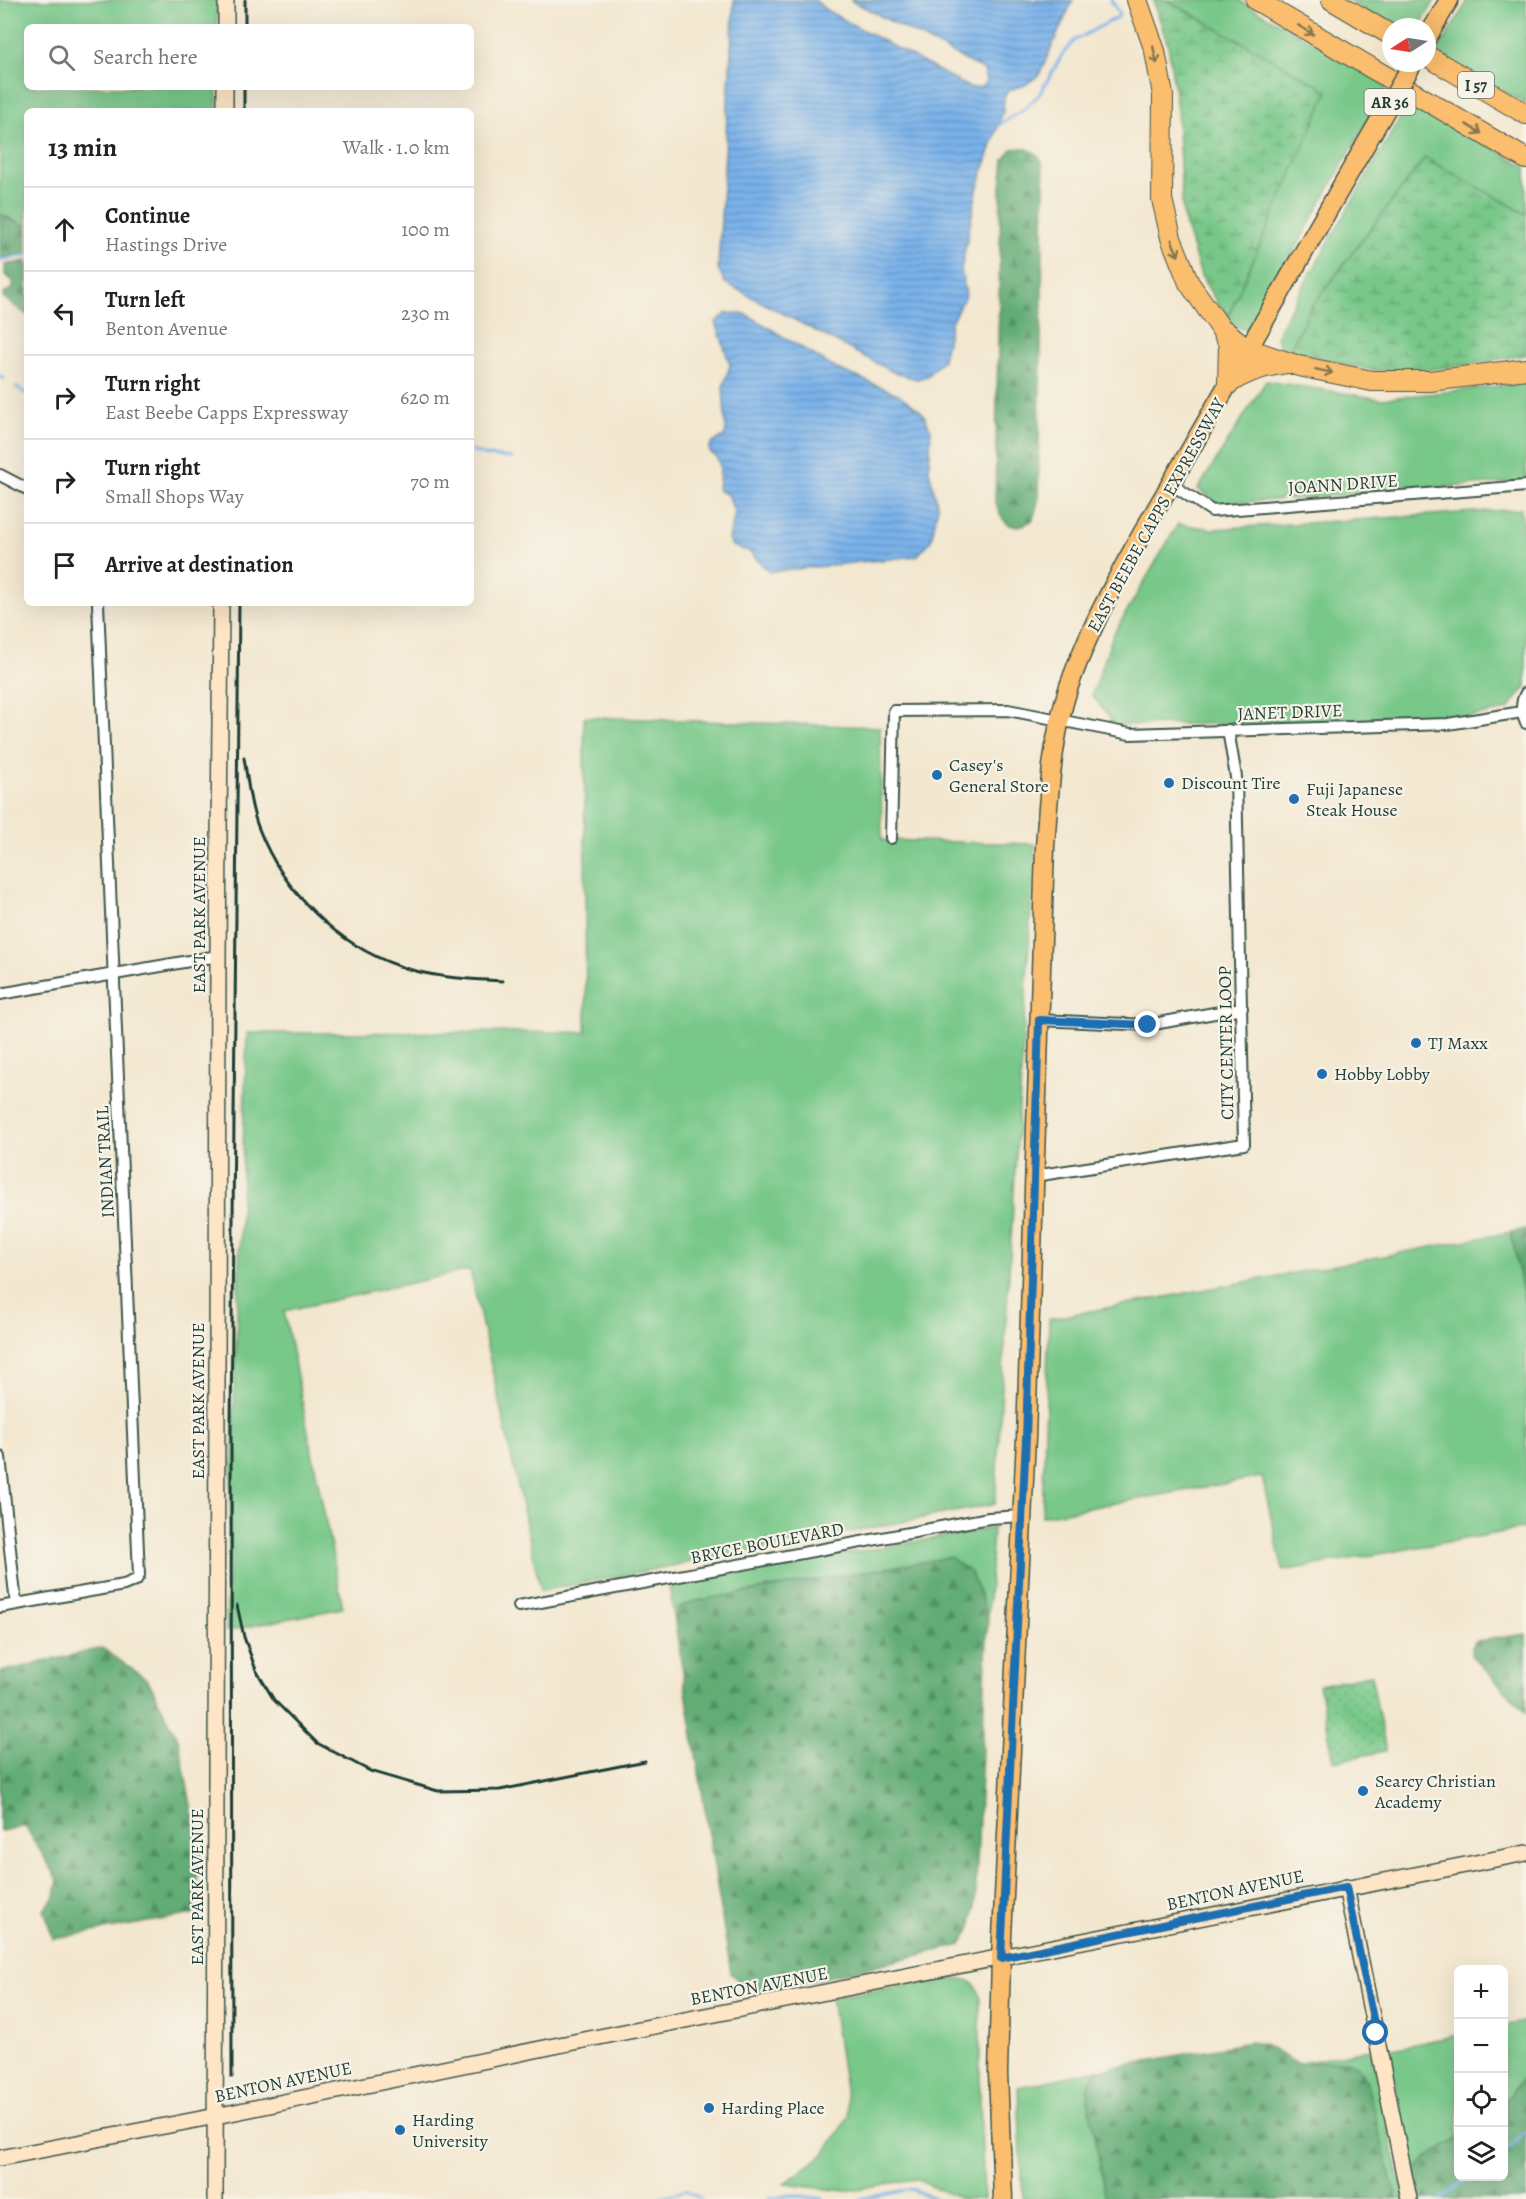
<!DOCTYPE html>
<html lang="en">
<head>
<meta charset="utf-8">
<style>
  :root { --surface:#fff; --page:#f6f6f6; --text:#222; --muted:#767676; --line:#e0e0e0 }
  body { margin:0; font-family:Alegreya,serif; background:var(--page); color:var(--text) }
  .controls { position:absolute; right:18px; bottom:18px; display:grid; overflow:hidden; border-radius:9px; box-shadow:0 6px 24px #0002 }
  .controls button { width:54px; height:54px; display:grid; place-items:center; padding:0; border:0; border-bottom:2px solid var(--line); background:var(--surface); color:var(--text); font:30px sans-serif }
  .compass { position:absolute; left:1382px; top:18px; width:54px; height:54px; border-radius:50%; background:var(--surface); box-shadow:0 6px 24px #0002; rotate:258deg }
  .stop { position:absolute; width:18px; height:18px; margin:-14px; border:4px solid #1f6fb2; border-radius:50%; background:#fff }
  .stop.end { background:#1f6fb2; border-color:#fff; box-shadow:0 2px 6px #0008 }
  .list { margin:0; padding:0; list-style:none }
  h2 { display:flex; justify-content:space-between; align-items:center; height:78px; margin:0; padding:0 24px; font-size:26px }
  h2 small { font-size:20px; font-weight:400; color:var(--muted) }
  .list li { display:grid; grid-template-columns:39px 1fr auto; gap:18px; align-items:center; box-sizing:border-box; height:84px; padding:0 24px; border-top:2px solid var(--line) }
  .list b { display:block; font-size:22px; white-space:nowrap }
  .list p { margin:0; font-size:20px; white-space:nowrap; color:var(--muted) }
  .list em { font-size:20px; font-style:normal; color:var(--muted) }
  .icon { flex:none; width:33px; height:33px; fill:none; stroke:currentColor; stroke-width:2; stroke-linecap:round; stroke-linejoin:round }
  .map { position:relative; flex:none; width:1526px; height:2199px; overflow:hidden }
  .search { position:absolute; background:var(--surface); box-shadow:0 6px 24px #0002; left:24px; top:24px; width:450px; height:66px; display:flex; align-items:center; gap:15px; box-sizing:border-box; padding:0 21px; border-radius:9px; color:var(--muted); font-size:22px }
  .panel { position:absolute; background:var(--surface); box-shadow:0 6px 24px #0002; left:24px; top:108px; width:450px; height:498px; border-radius:9px }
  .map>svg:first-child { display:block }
  .grass { fill:#78c889; stroke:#4c825e; stroke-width:1.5 }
  .forest { fill:url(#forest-firs); stroke:#407454; stroke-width:1.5 }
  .wetland { fill:url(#wetland-marsh); stroke:#4c825e; stroke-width:1.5 }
  .park { fill:url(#park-dots); stroke:#4c825e; stroke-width:1.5 }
  .water { fill:url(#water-rules); stroke:#4c788f; stroke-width:1.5 }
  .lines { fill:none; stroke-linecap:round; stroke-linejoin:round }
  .stream { stroke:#7ab2ea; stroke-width:3 }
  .street-casing { stroke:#3f564b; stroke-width:14 }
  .secondary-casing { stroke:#3f564b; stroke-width:18 }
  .primary-casing { stroke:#3f564b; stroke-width:21 }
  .highway-casing { stroke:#3f564b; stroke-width:22 }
  .street { stroke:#fff; stroke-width:10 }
  .secondary { stroke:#fde5c5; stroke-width:15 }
  .primary { stroke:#fbbd6e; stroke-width:18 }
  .highway { stroke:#fbbd6e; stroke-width:20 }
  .rail { stroke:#1f3d34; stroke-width:3 }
  .primary-bridge-casing { stroke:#3f564b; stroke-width:21; stroke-linecap:butt }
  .primary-bridge { stroke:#fbbd6e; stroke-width:18 }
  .oneway { stroke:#82774e }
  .route { stroke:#1f6fb2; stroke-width:8 }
  .poi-dot { fill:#1f6fb2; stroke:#f7f3e8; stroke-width:2 }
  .labels { text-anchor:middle; stroke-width:4.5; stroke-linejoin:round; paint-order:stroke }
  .shield { fill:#f7f3e8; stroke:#60746a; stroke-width:1.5 }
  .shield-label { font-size:16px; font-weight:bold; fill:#1f3d34 }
  .street-label { font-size:18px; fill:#1f3d34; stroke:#f7f3e8 }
  .poi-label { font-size:18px; fill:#1f3d34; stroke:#f7f3e8; text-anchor:start }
</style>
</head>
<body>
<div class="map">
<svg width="1526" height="2199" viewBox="0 0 1526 2199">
  <defs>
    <pattern id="forest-firs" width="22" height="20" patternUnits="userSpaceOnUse" patternTransform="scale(1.5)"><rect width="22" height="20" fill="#62ac75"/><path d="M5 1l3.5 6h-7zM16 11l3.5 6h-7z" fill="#508d61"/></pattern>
    <pattern id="wetland-marsh" width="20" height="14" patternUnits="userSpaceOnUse" patternTransform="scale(1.5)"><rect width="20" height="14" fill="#78c889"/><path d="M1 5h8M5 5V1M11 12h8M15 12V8" fill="none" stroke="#62a471"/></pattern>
    <pattern id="park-dots" width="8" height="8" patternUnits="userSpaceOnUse" patternTransform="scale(1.5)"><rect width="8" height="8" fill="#78c889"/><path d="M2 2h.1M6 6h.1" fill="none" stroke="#62a471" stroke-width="1.8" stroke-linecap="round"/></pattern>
    <pattern id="water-rules" width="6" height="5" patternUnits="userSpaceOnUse" patternTransform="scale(1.5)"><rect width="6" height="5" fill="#7ab2ea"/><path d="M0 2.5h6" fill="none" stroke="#6392be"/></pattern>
  </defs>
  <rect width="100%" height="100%" fill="#f7f3e8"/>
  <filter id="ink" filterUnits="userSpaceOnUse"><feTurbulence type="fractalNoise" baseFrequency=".0167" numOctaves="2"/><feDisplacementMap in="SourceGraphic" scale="12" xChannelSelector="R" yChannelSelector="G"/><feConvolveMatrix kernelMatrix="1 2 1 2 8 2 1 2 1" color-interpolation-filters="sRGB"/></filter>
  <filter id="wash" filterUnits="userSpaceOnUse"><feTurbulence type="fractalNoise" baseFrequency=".008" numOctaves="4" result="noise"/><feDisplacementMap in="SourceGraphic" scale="24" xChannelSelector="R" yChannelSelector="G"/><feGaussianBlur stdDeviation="1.35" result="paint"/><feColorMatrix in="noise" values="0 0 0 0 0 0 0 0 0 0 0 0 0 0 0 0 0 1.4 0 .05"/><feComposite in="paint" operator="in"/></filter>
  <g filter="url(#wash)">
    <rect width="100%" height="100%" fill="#f3e7cf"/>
    <g class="grass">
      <path d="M0 0H217V27H27V87H217V111H27V227L0 214Z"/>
      <path d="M1167 0H1238L1388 84 1250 329C1239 331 1235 326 1227 319L1327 91Z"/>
      <path d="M1348 0H1435L1419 27H1392Z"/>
      <path d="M1468 0H1526V104L1437 53Z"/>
      <path d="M1411 99 1526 167V214L1425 158 1310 309 1290 349 1281 347 1276 338 1280 327Z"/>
      <path d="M1266 381 1381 399 1526 383V481L1218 504 1198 489Z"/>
      <path d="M1521 509 1526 557V687L1507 710 1446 721 1115 725 1092 695 1113 635 1178 524 1213 529Z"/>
      <path d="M584 717 880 727 882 840 1035 844 995 1504 541 1591 470 1270 284 1311 343 1608 226 1631 247 1033 586 1032Z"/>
      <path d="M1511 1232 1526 1308V1528L1283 1571 1262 1477 1042 1516 1049 1319Z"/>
      <path d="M993 1528 988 1616 971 1574 679 1607 675 1623 669 1585Z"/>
      <path d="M953 1978C968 1979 978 1981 980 1998V2101L984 2199H961L915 2179 845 2191 784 2184 824 2154 849 2116 831 1997Z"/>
      <path d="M1526 2021V2075L1504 2102V2026Z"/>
      <path d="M1458 2035V2138C1440 2150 1420 2159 1415 2181L1388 2050Z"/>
      <path d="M1371 2049 1404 2199H1396L1363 2073 1352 2063 1345 2061 1302 2063Z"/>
      <path d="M1099 2070 1094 2074 1087 2093 1106 2199H1023L1018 2087Z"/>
    </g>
    <g class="forest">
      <path d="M1024 148C1047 154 1043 168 1044 188L1038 502 1033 520C1009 534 1002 523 995 501L1001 187 1004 160 1012 149Z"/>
      <path d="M0 214 27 227V253L0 258Z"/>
      <path d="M27 261V315L3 297 5 292 12 289 13 281 5 275V265Z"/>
      <path d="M1526 1229V1308L1511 1232Z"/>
      <path d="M950 1557 971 1573 988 1616 975 1907 971 1928 961 1945 764 1992 743 1986 731 1973 675 1623 679 1607 695 1601Z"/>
      <path d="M1526 1634V1712L1471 1655V1647L1476 1641Z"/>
      <path d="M102 1648 148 1680 179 1741 200 1853 193 1914 53 1939 44 1910 55 1896 58 1879 25 1826 0 1831V1672Z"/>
      <path d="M1250 2042 1262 2044 1296 2063 1345 2061C1356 2063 1361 2070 1366 2080L1396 2199H1106L1087 2093C1088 2082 1091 2076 1099 2070Z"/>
      <path d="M1526 2075V2199H1419C1417 2193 1415 2186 1415 2180 1416 2159 1443 2148 1458 2138V2176H1504V2102Z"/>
    </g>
    <g class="wetland">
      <path d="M1153 0H1167L1328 91 1227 319 1201 276 1183 216 1177 110 1168 44Z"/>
      <path d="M1425 158 1526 214V355C1475 362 1418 377 1366 369 1340 365 1315 356 1290 349L1310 309Z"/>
    </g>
    <path class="park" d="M1371 1675 1386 1751 1334 1761 1319 1685Z"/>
    <g class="water">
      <path d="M734 0H815L826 10 970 88 982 87 986 81 984 70 850 0H1073L1039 75 1025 85 1009 90 1004 97 1003 111 977 190 961 270 966 295 951 322 943 360 927 376 917 379 895 373 725 283 718 268Z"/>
      <path d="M727 313 746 314 835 368 898 394 922 412 931 430 929 470 938 507 931 541 917 556 769 572 749 551 732 546 729 539 735 514 728 495 718 490C719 474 725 462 710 452L709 448 711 444 724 436 726 432 723 387 730 365 716 322Z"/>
    </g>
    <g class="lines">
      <g class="stream">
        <path d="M998 125 1022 111 1039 95 1062 55 1075 40 1118 17 1119 13 1111 0"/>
        <path d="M0 260 27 255"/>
        <path d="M0 376 4 379"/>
        <path d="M16 387 27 394"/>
        <path d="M471 451 487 456 512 458"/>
        <path d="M1504 2151 1526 2133"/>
        <path d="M656 2199 686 2190 700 2199"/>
        <path d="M769 2199 792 2195 822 2199"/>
        <path d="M860 2199 912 2189 935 2199"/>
        <path d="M1441 2199 1470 2176"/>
      </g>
    </g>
  </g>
  <g filter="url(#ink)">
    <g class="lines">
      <defs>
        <g id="street">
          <path d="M0 475 27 489"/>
          <path d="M1171 484 1212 511 1526 486"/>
          <path d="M1526 693C1520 703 1521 712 1526 723"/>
          <path d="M891 838 894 711 1008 710 1130 734 1448 724 1522 712"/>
          <path d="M0 994 218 956"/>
          <path d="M1039 1020 1148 1025 1242 1008"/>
          <path d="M1034 1176 1244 1144 1236 777 1228 730"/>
          <path d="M0 1457 16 1604"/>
          <path d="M519 1606 989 1518 1022 1516"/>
          <path d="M0 1607 124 1585 136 1580 139 1575 98 603"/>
        </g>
        <g id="secondary">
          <path d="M226 27V0"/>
          <path d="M225 111V87"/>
          <path d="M1346 1887 1409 2199"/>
          <path d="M0 2158 216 2116 569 2043 1526 1853"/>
          <path d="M215 2199 218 956 221 603"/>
        </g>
        <g id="primary">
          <path d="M1427 38 1449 0"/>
          <path d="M1003 2199 998 2073 1001 1958 1026 1438 1045 847C1049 793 1052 737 1069 686 1098 603 1146 528 1189 452 1248 349 1308 245 1367 142"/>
        </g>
        <g id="highway">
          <path d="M1137 0 1155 51 1163 95 1162 199 1171 238 1189 283 1220 327 1248 349 1299 366 1372 381H1430L1526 369"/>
          <path d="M1256 0 1526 159"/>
          <path d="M1332 0 1391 35"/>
          <path d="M1427 56 1526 114"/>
          <path d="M1221 329 1229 344 1228 384"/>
          <path d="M1228 384C1246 371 1265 366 1286 363"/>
        </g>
      </defs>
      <use href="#street" class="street-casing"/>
      <use href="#secondary" class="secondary-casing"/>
      <use href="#primary" class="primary-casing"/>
      <use href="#highway" class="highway-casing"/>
      <use href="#street" class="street"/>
      <use href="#secondary" class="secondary"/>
      <use href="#primary" class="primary"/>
      <use href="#highway" class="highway"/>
      <g class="rail">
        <path d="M245 27V0"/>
        <path d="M244 111V87"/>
        <path d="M244 758C248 781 250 807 259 829 283 891 336 944 399 966 433 978 468 979 503 981"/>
        <path d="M237 1605 244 1637 256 1670 274 1700 317 1743 370 1771 438 1791 500 1790 645 1761"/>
        <path d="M232 2077 231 1427 239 603"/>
      </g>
      <defs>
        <path id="primary-bridge" d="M1367 142 1413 63"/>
      </defs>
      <use href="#primary-bridge" class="primary-bridge-casing"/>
      <use href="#primary-bridge" class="primary-bridge"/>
    </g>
    <defs><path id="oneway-shaft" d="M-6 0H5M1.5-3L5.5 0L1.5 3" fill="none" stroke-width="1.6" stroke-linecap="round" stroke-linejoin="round" transform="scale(1.5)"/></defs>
    <g class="oneway">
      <use href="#oneway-shaft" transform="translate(1306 30) rotate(31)"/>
      <use href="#oneway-shaft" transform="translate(1155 55) rotate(77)"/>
      <use href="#oneway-shaft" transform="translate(1474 129) rotate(31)"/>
      <use href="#oneway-shaft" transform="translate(1175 248) rotate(67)"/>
      <use href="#oneway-shaft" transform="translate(1324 371) rotate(12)"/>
    </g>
  </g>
  <g class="lines" filter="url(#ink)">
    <path class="route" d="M1148 1025 1039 1020 1026 1438 1001 1958 1346 1887 1376 2033"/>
  </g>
  <g class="poi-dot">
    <circle cx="937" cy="775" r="6"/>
    <circle cx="1169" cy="783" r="6"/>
    <circle cx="1294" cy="799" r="6"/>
    <circle cx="1416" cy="1043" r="6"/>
    <circle cx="1322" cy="1074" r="6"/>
    <circle cx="1363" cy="1791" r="6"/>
    <circle cx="709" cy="2108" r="6"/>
    <circle cx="400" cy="2130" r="6"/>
  </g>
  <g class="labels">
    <g class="shield">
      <rect x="1458" y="72" width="36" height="26" rx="4.5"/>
      <rect x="1364.5" y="89" width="51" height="26" rx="4.5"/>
    </g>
    <g class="shield-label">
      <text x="1476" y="91">I 57</text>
      <text x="1390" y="108">AR 36</text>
    </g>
    <g class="street-label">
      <text transform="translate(1343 484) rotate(-4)" y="6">JOANN DRIVE</text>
      <text transform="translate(1156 515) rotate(-61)" y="6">EAST BEEBE CAPPS EXPRESSWAY</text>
      <text transform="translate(1290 712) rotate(-2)" y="6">JANET DRIVE</text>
      <text transform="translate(199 915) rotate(-90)" y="6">EAST PARK AVENUE</text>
      <text transform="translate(1226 1043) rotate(-91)" y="6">CITY CENTER LOOP</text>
      <text transform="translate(105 1162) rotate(-93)" y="6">INDIAN TRAIL</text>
      <text transform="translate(198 1401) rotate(-90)" y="6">EAST PARK AVENUE</text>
      <text transform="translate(767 1543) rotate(-11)" y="6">BRYCE BOULEVARD</text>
      <text transform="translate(197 1887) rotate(-90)" y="6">EAST PARK AVENUE</text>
      <text transform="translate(1235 1890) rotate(-12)" y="6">BENTON AVENUE</text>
      <text transform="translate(759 1986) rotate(-11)" y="6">BENTON AVENUE</text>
      <text transform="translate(283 2082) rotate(-12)" y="6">BENTON AVENUE</text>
    </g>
    <g class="poi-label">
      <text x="949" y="771">Casey's<tspan x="949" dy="21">General Store</tspan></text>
      <text x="1181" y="789">Discount Tire</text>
      <text x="1306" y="795">Fuji Japanese<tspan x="1306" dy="21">Steak House</tspan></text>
      <text x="1428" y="1049">TJ Maxx</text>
      <text x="1334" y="1080">Hobby Lobby</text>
      <text x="1375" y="1787">Searcy Christian<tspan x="1375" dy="21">Academy</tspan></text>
      <text x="721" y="2114">Harding Place</text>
      <text x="412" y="2126">Harding<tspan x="412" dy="21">University</tspan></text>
    </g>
  </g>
</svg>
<div class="controls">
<button>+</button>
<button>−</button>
<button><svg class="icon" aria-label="locate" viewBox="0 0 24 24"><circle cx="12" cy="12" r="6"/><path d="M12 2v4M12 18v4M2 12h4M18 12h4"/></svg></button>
<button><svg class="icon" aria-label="layers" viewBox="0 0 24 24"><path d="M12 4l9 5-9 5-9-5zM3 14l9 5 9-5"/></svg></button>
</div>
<svg class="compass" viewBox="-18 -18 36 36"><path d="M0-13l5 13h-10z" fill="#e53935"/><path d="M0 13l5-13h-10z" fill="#767676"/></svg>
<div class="stop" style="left:1376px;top:2033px"></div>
<div class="stop end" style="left:1148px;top:1025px"></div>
<div class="search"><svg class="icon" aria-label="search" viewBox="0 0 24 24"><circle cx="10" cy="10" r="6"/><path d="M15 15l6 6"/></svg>Search here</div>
<section class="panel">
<h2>13 min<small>Walk · 1.0 km</small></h2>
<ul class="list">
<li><svg class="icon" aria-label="ahead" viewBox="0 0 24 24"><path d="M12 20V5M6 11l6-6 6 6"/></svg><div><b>Continue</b><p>Hastings Drive</p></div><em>100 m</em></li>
<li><svg class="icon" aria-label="left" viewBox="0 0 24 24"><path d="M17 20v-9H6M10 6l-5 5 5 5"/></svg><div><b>Turn left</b><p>Benton Avenue</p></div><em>230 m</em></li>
<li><svg class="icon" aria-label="right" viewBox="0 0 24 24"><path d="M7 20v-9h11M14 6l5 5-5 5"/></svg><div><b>Turn right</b><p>East Beebe Capps Expressway</p></div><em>620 m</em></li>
<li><svg class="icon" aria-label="right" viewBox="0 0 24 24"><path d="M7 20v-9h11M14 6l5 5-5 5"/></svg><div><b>Turn right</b><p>Small Shops Way</p></div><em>70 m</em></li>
<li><svg class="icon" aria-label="arrive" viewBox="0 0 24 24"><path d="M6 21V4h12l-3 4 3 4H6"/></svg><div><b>Arrive at destination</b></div></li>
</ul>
</section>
</div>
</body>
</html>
